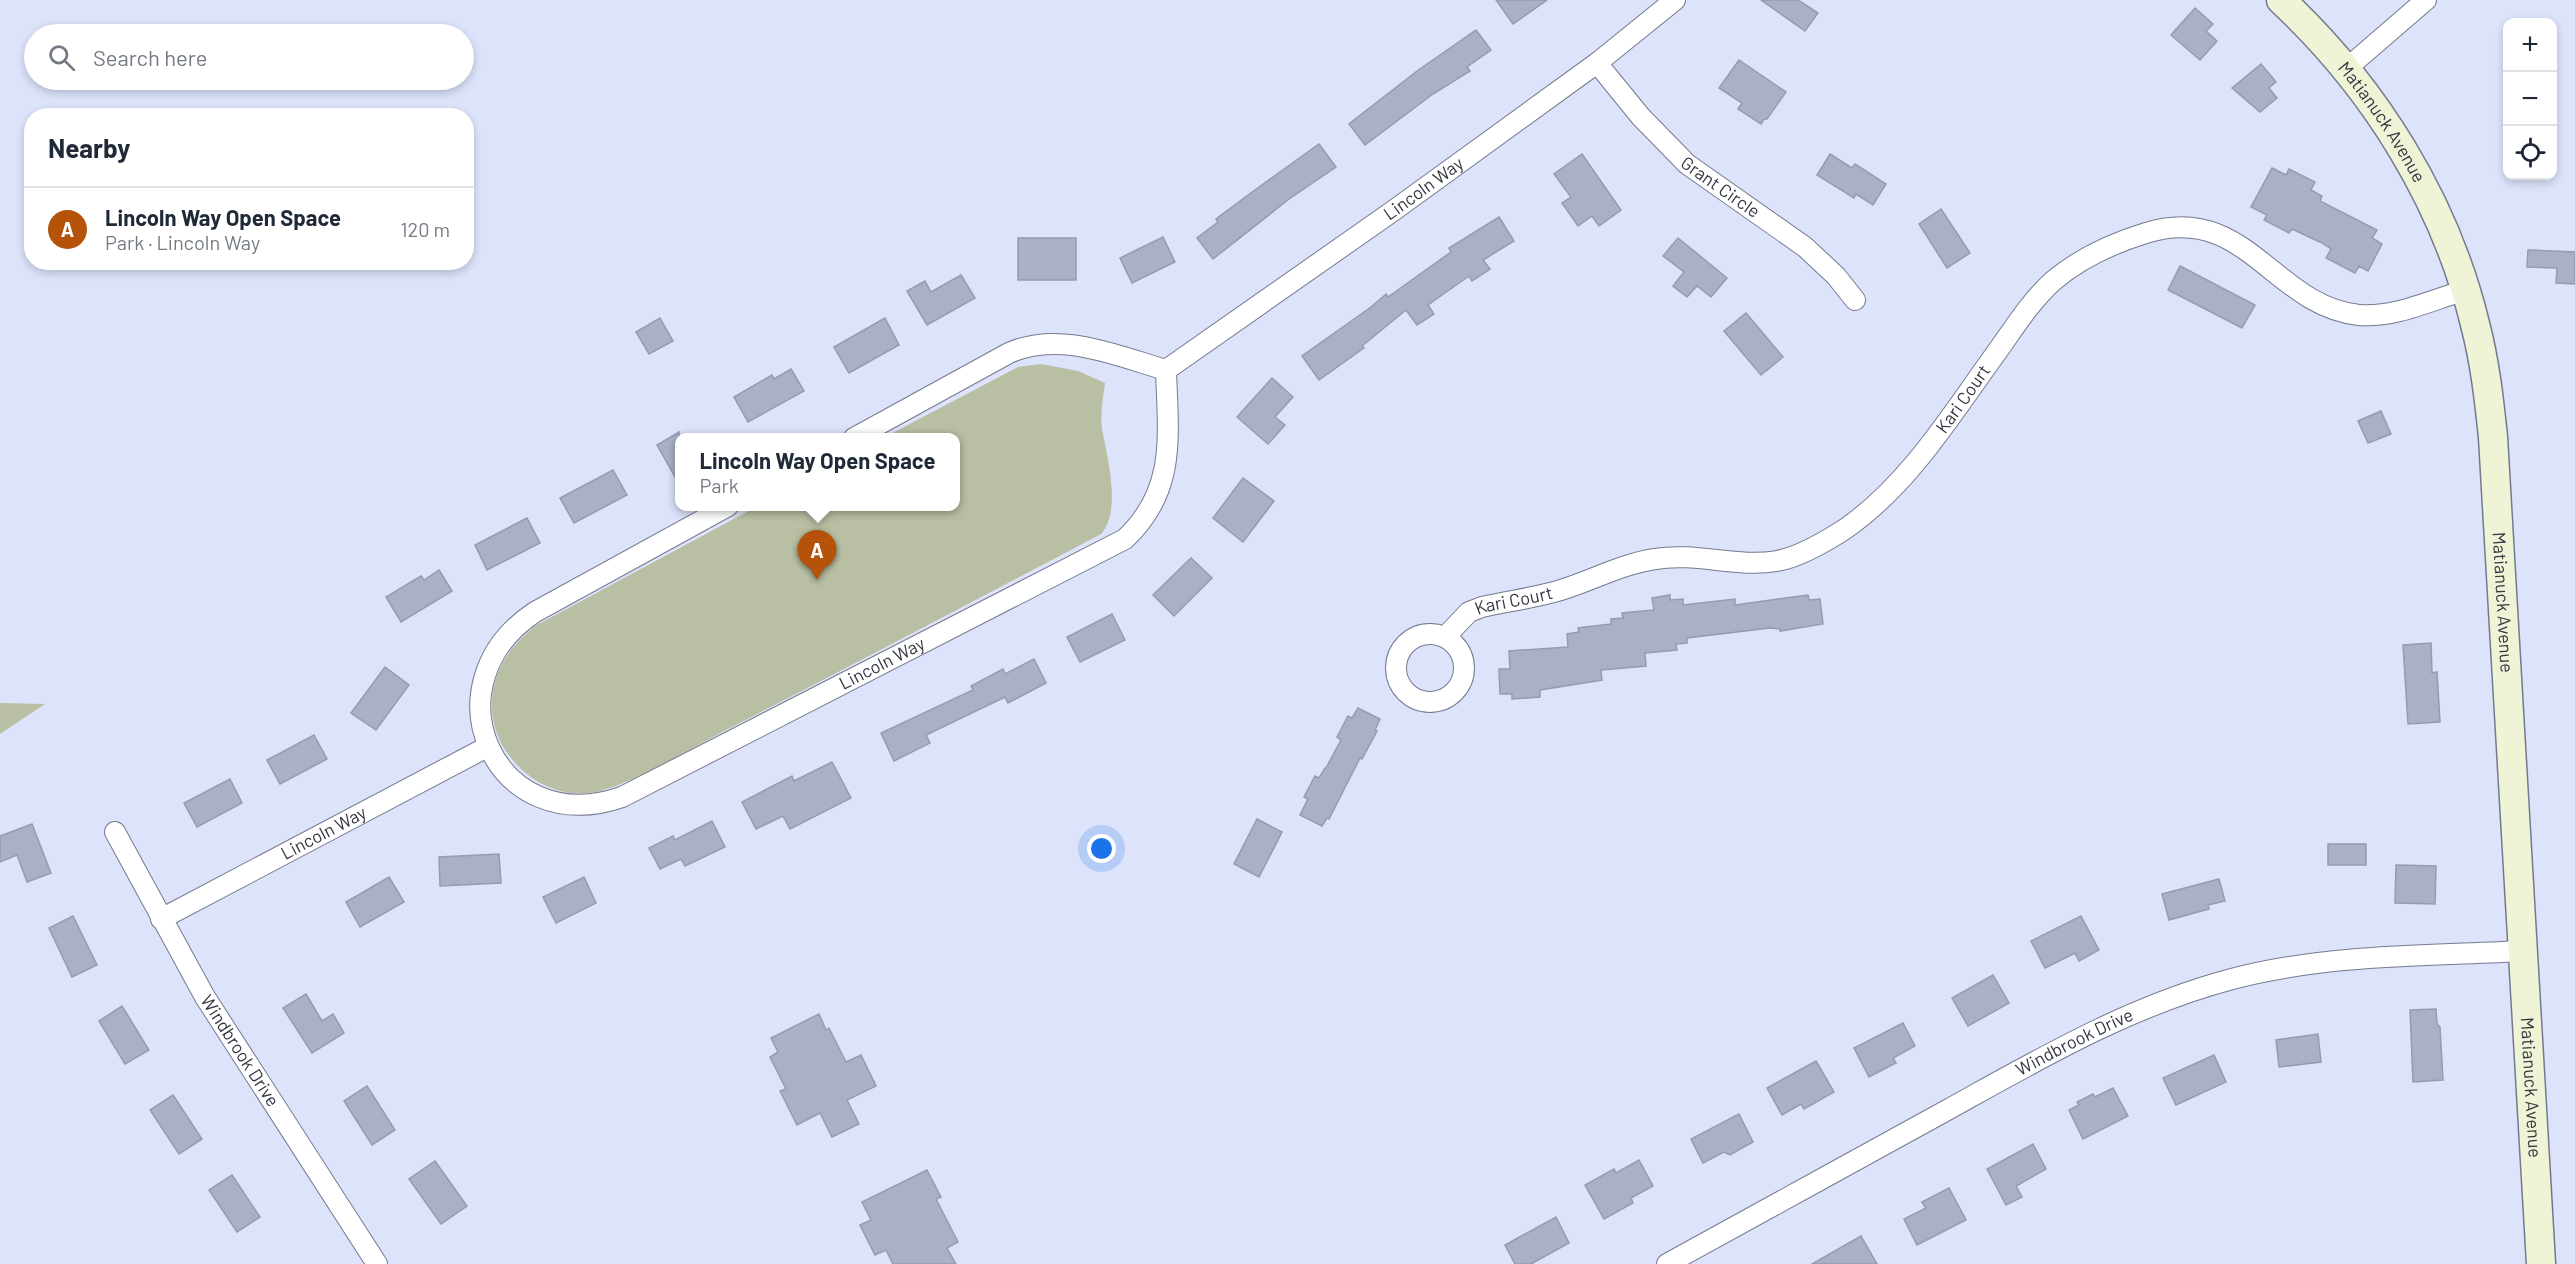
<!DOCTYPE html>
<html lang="en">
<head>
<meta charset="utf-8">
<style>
  :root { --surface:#fff; --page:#f6f6f7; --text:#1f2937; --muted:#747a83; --line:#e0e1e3; --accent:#b45309 }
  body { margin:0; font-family:Barlow,sans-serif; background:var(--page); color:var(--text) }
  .controls { position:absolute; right:18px; top:18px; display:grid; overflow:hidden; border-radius:12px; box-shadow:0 3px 9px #0003 }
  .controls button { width:54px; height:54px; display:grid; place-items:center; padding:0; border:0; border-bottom:2px solid var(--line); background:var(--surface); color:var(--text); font:30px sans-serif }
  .you { position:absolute; left:1102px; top:849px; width:21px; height:21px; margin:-15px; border:4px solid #fff; border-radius:50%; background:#1a73e8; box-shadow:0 0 0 9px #1a73e833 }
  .badge { display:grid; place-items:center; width:39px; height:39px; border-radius:50%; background:var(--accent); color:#fff; font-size:20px; font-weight:700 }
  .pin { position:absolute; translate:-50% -50px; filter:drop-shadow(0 2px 3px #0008) }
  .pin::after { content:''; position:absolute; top:32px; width:21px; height:18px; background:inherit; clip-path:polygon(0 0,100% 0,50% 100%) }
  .popup { position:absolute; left:675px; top:433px; width:285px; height:78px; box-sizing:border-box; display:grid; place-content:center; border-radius:12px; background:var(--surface); filter:drop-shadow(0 2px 4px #0005); font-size:20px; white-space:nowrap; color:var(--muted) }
  .popup b { font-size:22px; color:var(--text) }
  .popup::after { content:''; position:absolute; left:50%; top:100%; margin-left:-12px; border:12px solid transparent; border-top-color:var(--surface) }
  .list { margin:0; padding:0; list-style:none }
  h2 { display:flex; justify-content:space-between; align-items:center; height:78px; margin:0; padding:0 24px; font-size:26px }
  h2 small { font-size:20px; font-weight:400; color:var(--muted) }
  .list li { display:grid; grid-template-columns:39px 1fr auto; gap:18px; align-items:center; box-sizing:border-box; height:84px; padding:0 24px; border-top:2px solid var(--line) }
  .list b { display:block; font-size:22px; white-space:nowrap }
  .list p { margin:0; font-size:20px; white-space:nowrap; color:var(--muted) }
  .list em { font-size:20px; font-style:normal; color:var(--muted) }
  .icon { flex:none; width:33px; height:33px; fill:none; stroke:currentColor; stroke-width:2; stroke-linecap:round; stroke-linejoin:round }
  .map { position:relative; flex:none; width:2575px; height:1264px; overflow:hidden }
  .search { position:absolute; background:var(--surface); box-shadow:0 3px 9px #0003; left:24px; top:24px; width:450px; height:66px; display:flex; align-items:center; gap:15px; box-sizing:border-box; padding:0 21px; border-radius:33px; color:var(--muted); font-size:22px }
  .panel { position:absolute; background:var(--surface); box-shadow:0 3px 9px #0003; left:24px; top:108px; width:450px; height:162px; border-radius:24px }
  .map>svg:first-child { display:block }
  .green { fill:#b8bfa2 }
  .building { fill:#aab1c6; stroke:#959bb0; stroke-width:1.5 }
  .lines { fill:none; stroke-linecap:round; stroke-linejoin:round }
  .street-casing { stroke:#747a8e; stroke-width:22 }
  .secondary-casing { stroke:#747a8e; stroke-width:31 }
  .street { stroke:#fff; stroke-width:20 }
  .secondary { stroke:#eef4d5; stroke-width:28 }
  .labels { text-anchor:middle; stroke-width:4.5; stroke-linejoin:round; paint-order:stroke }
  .street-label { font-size:18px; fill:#353740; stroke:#dce3fa }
</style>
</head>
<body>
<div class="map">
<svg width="2575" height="1264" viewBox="0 0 2575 1264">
  <rect width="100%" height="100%" fill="#dce3fa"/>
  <g class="green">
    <path d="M1041 364 1078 371 1105 383C1103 398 1100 414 1102 429 1107 456 1122 511 1101 534 978 599 856 663 732 727 696 745 626 789 589 793 538 799 489 751 492 702 493 669 511 646 535 626L756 507 955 506V438L885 437 1018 367Z"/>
    <path d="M0 703 45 704 0 734Z"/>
  </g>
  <g class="building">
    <path d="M1496 0H1547L1513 24Z"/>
    <path d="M1761 0H1798L1818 13 1805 31Z"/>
    <path d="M2195 8 2213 24 2206 31 2217 41 2200 60 2171 35Z"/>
    <path d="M1476 30 1491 50 1467 67 1470 71 1433 94 1365 145 1349 124 1417 71Z"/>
    <path d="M1739 60 1786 92 1767 119H1764L1761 124 1738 109 1742 103 1719 88Z"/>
    <path d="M2261 64 2276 82 2269 88 2277 98 2260 112 2232 88Z"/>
    <path d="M1319 144 1336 167 1289 199 1213 259 1197 238 1218 222 1216 219 1248 195Z"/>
    <path d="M1582 154 1621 210 1599 226 1592 216 1578 226 1562 203 1571 197 1554 174Z"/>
    <path d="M1830 154 1852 168 1855 164 1886 184 1873 205 1856 194 1854 198 1817 175Z"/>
    <path d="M2272 168 2286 175 2289 169 2315 182 2311 190 2322 196 2320 201 2377 230 2372 238 2382 244 2368 271 2359 266 2355 273 2326 258 2331 249 2322 243 2292 229 2289 233 2264 220 2267 215 2251 207Z"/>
    <path d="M1941 209 1970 253 1947 268 1919 224Z"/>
    <path d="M1499 217 1514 241 1483 260 1490 269 1472 281 1469 276 1428 305 1434 314 1417 325 1406 310 1362 346 1364 348 1319 380 1302 356 1371 307 1386 294 1388 297 1451 252 1449 248Z"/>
    <path d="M1163 237 1175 262 1132 283 1120 258Z"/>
    <rect x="1018" y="238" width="58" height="42"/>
    <path d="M1678 238 1727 278 1711 297 1697 286 1687 297 1673 286 1684 272 1663 256Z"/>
    <path d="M2528 250 2575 252V284L2556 283 2557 268 2527 267Z"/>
    <path d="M2180 266 2255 305 2242 328 2168 290Z"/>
    <path d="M961 275 975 298 927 325 907 291 925 281 931 292Z"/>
    <path d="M1746 313 1783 357 1761 375 1724 331Z"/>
    <path d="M660 318 673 341 649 354 636 332Z"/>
    <path d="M885 318 899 345 849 373 834 347Z"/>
    <path d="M791 369 804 391 748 422 734 397 772 375 774 379Z"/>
    <path d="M1272 378 1293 397 1275 417 1285 425 1268 444 1237 417Z"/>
    <path d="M2381 411 2391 434 2368 443 2358 421Z"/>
    <path d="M679 432V484L657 445Z"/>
    <path d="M613 470 627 495 574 523 560 498Z"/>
    <path d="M1243 478 1274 501 1243 542 1213 518Z"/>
    <path d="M527 518 540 543 487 570 475 545Z"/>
    <path d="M1191 558 1212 578 1174 616 1153 595Z"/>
    <path d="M439 570 452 591 401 622 386 597 421 576 424 580Z"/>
    <path d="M1670 595V600L1683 599V605L1735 599V605L1808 595 1809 600 1820 599 1823 624 1780 631V629L1770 628 1687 638V643L1676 644 1677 650 1645 653 1646 666 1601 670 1602 680 1540 690V697L1512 699V694H1500L1499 669H1510L1509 651 1568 647 1567 634 1579 632 1578 628 1611 624V619L1623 618 1622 613 1654 610 1652 598Z"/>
    <path d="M1112 614 1125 640 1080 662 1067 637Z"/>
    <path d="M2431 643 2432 673 2437 672 2440 722 2408 724 2403 645Z"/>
    <path d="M1034 659 1046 683 1008 703 1005 697 926 735 930 743 894 761 881 733 973 690 971 686 1003 669 1005 674Z"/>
    <path d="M385 667 409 685 376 730 351 713Z"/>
    <path d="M1358 708 1380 719 1375 730 1377 731 1362 759 1360 758 1329 819 1327 818 1322 826 1300 815 1308 799 1304 797 1315 776 1319 778 1325 768H1326L1341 740 1337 737 1348 716 1352 718Z"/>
    <path d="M314 735 327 759 280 784 267 760Z"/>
    <path d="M832 762 851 798 790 829 783 816 756 829 742 802 792 776 794 781Z"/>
    <path d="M230 779 242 803 197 827 184 803Z"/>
    <path d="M1257 819 1282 832 1259 877 1234 864Z"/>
    <path d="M712 821 725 847 685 866 681 859 660 869 649 848 673 836 675 840Z"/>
    <path d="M32 824 51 873 27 882 17 855 0 862V836Z"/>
    <rect x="2328" y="844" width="38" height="21"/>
    <path d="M499 854 501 883 440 886 439 857Z"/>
    <path d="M2396 865 2436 866 2435 904 2395 903Z"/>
    <path d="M389 877 404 902 360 927 346 902Z"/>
    <path d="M584 877 596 903 556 923 543 897Z"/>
    <path d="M2219 879 2225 901 2208 905 2209 909 2169 920 2162 894Z"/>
    <path d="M73 916 97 965 72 977 49 928Z"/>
    <path d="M2081 916 2099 950 2079 961 2075 953 2045 968 2031 941Z"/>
    <path d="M1993 975 2009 1003 1968 1026 1952 998Z"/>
    <path d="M306 994 322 1021 333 1014 344 1033 312 1053 283 1008Z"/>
    <path d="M122 1006 149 1050 125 1064 99 1021Z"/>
    <path d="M2436 1009 2437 1024 2440 1027 2443 1080 2413 1082 2410 1010Z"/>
    <path d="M819 1014 826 1030 829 1028 846 1062 861 1055 876 1086 847 1100 859 1124 832 1137 820 1113 797 1125 780 1091 786 1089 770 1057 778 1052 771 1038Z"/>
    <path d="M1903 1023 1915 1046 1893 1058 1896 1063 1869 1077 1854 1048Z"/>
    <path d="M2318 1034 2321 1062 2279 1067 2276 1040Z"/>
    <path d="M2214 1055 2226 1082 2176 1105 2163 1078Z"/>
    <path d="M1816 1061 1834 1092 1804 1109 1801 1104 1782 1115 1767 1088Z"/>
    <path d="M367 1086 395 1130 372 1145 344 1101Z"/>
    <path d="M2113 1088 2128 1116 2083 1139 2069 1110 2079 1105 2077 1102 2093 1094 2095 1097Z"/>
    <path d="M173 1095 202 1139 179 1154 150 1110Z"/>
    <path d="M1739 1114 1753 1142 1730 1155 1724 1152 1703 1163 1691 1139Z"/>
    <path d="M2033 1144 2046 1169 2016 1186 2022 1197 2006 1205 1987 1169Z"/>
    <path d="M1639 1160 1653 1186 1631 1198 1633 1203 1604 1219 1585 1185 1614 1169 1616 1173Z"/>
    <path d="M435 1161 467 1206 441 1224 409 1179Z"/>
    <path d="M927 1170 941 1197 936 1199 958 1242 947 1248 956 1264H893L886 1250 875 1255 860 1225 871 1220 862 1202Z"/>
    <path d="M232 1175 260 1217 237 1232 209 1190Z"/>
    <path d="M1949 1188 1966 1220 1917 1245 1904 1219 1926 1208 1922 1202Z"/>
    <path d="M1556 1217 1569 1243 1531 1264H1515L1505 1245Z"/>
    <path d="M1861 1236 1877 1264H1812Z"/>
  </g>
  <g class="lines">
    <defs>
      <g id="street">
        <path id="s1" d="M1597 63 1641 117 1687 164 1805 247 1836 276 1855 300"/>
        <path d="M2346 69 2426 0"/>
        <path id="s2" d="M1166 370 1393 211 1597 63 1675 0"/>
        <path d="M854 438 1009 353C1059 330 1117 356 1166 370"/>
        <path id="s3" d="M728 506 535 612C425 685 495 841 622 797L1125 539C1177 490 1168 436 1166 370"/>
        <circle cx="1430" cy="668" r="34"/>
        <path id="s4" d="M1445 637 1469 612 1482 607C1508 601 1535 598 1561 590 1593 580 1622 564 1655 559 1696 552 1737 568 1777 561 1800 557 1825 542 1845 529 1910 484 1953 412 1999 349 2016 325 2031 301 2053 281 2079 259 2113 243 2146 233 2246 202 2273 306 2359 315 2395 318 2431 300 2466 290"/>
        <path id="s5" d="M115 832 205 997 377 1264"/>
        <path id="s6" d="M161 919 487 747"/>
        <path id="s7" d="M1667 1264C1761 1212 1855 1161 1949 1109 2041 1058 2130 1006 2232 979 2327 954 2427 956 2524 951"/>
      </g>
      <g id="secondary">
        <path id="s8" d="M2281 0C2374 87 2445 200 2475 324 2485 362 2489 399 2493 437L2541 1264"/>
      </g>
    </defs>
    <use href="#street" class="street-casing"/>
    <use href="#secondary" class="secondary-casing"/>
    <use href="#street" class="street"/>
    <use href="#secondary" class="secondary"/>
  </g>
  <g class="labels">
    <g class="street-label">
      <text dy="6" stroke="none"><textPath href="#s8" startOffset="159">Matianuck Avenue</textPath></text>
      <text dy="6" stroke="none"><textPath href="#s1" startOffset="176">Grant Circle</textPath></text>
      <text dy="6" stroke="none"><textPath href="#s2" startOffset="315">Lincoln Way</textPath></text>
      <text dy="6" stroke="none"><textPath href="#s4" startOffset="603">Kari Court</textPath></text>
      <text dy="6" stroke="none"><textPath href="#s4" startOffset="81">Kari Court</textPath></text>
      <text dy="6" stroke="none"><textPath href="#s8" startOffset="663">Matianuck Avenue</textPath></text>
      <text dy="6" stroke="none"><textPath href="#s3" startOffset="825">Lincoln Way</textPath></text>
      <text dy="6" stroke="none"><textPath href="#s6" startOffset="184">Lincoln Way</textPath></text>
      <text dy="6" stroke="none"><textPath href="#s7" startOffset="464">Windbrook Drive</textPath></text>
      <text dy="6" stroke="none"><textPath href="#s5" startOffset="252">Windbrook Drive</textPath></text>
      <text dy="6" stroke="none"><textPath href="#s8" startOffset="1149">Matianuck Avenue</textPath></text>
    </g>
  </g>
</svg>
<div class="controls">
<button>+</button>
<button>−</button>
<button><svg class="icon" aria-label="locate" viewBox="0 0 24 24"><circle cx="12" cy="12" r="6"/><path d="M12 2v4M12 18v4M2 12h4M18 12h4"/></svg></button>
</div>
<div class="you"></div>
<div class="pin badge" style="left:817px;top:580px">A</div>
<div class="popup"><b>Lincoln Way Open Space</b>Park</div>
<div class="search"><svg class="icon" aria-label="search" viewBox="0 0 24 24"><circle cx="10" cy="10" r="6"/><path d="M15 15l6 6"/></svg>Search here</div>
<section class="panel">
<h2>Nearby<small></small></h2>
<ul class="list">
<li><span class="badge">A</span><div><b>Lincoln Way Open Space</b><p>Park · Lincoln Way</p></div><em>120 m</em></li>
</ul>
</section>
</div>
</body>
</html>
